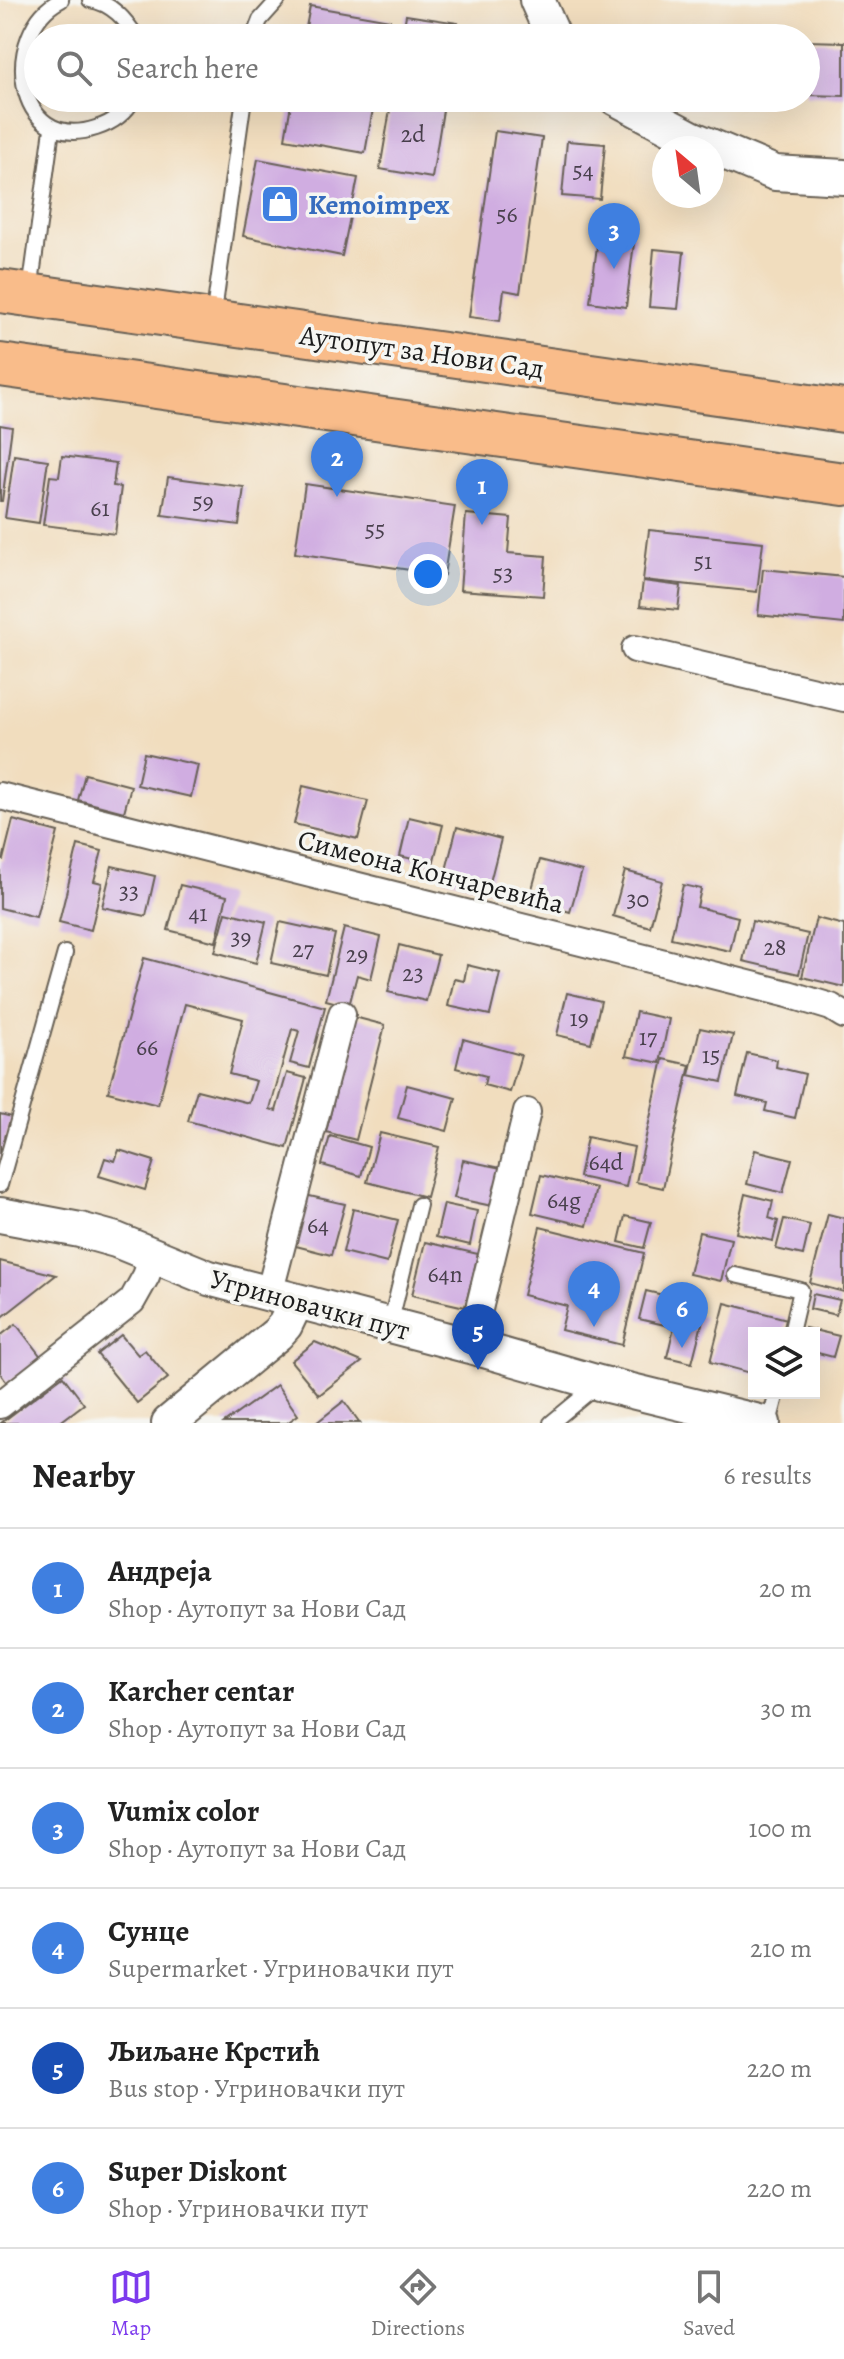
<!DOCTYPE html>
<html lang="en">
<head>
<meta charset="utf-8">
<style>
  :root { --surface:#fff; --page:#f2f2f2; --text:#222; --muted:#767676; --line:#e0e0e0; --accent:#7c3aed }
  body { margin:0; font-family:Alegreya,serif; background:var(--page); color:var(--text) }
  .controls { position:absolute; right:24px; bottom:24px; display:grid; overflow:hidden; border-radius:0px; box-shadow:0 8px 32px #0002 }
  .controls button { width:72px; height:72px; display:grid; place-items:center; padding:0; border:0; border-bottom:2px solid var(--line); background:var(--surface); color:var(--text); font:40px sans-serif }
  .compass { position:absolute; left:652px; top:136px; width:72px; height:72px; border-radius:50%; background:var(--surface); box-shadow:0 8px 32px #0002; rotate:331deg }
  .you { position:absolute; left:428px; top:574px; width:28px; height:28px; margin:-20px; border:6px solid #fff; border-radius:50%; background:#1a73e8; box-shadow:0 0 0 12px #1a73e833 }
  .badge { display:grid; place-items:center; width:52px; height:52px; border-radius:50%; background:var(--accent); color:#fff; font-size:26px; font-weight:700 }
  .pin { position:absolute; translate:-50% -66px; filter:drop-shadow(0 2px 4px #0008) }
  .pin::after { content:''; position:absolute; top:42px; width:28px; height:24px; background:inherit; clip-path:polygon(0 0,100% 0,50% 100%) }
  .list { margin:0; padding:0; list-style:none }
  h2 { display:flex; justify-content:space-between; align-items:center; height:104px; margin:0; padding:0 32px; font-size:34px }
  h2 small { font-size:26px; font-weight:400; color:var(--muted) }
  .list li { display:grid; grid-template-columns:52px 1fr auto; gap:24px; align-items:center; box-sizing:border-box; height:120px; padding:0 32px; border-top:2px solid var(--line) }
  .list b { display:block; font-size:30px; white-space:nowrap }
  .list p { margin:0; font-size:26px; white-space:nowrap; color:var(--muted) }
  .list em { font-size:26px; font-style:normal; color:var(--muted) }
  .icon { flex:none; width:44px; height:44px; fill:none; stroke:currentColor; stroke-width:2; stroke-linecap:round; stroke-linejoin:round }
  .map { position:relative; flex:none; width:844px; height:1423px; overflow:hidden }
  .search { position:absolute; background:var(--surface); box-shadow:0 8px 32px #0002; left:24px; right:24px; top:24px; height:88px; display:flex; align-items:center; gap:20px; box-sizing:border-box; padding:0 28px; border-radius:44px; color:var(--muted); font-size:30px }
  .sheet { height:824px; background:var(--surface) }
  nav { display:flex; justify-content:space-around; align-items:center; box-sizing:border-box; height:112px; border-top:2px solid var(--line); background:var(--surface); font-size:22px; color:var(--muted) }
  nav a { display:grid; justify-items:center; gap:4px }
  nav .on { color:var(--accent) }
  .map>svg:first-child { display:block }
  .building { fill:#d0ade1 }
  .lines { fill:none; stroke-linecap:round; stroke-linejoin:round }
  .service-casing { stroke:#676055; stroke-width:18 }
  .minor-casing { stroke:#676055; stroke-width:30 }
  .tertiary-casing { stroke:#676055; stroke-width:38 }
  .primary-casing { stroke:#676055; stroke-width:46 }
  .service { stroke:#fff; stroke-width:14 }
  .minor { stroke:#fff; stroke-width:26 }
  .tertiary { stroke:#fff; stroke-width:34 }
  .primary { stroke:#f9bc8a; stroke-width:42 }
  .labels { text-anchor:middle; stroke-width:7; stroke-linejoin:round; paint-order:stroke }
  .number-label { font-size:24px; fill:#49404d }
  .shop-label { font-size:28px; font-weight:bold; fill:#366cbe; stroke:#f6f6f2; text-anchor:start }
  .street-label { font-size:28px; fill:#1c1c1c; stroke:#f6f6f2 }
</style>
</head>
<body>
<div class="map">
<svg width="844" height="1423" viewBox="0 0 844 1423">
  <rect width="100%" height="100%" fill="#f6f6f2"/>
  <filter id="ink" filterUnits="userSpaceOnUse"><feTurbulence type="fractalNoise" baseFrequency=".0125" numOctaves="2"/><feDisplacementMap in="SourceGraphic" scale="16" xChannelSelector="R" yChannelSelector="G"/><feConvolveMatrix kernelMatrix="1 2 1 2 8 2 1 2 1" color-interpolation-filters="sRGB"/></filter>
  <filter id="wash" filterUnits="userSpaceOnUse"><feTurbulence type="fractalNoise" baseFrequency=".006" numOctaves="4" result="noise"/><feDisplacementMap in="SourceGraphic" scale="32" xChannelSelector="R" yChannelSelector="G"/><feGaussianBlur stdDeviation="1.8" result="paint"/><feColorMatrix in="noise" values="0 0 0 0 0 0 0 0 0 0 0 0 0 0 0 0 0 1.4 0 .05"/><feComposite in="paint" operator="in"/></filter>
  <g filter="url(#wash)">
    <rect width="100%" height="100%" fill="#f1ddbe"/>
    <g id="blocks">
      <g class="building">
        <path d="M310 6 390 20 387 38H304Z"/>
        <path d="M406 15 458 23 455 38H402Z"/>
        <path d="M806 41 844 42V96L806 95Z"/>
        <path d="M292 98H375L365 153 285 139Z"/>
        <path d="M392 98H445L432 178 380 169Z"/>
        <path d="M495 131 542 138 520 293 504 290 500 321 469 317Z"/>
        <path d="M567 141 605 144 600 199 562 196Z"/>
        <path d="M258 159 358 178 342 256 243 236Z"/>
        <path d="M599 230 635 235 626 307 590 302Z"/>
        <path d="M654 249 684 252 678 309 649 307Z"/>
        <path d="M0 425 12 427 2 501H0Z"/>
        <path d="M14 455 48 460 39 523 5 518Z"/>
        <path d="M62 456 116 463 113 486 121 487 115 534 43 525 50 476 59 477Z"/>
        <path d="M168 477 244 487 239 525 162 515Z"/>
        <path d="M305 484 455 506 444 575 295 553Z"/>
        <path d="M466 514 511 518 508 553 546 556 543 596 460 590Z"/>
        <path d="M649 530 763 542 757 592 643 580Z"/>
        <path d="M763 569 844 577V624L758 615Z"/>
        <path d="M643 581 681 586 678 610 640 606Z"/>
        <path d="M144 753 198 765 191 797 137 785Z"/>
        <path d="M85 774 131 786 124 812 78 800Z"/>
        <path d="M303 786 368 801 358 839 294 824Z"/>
        <path d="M409 817 443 825 433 864 400 856Z"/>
        <path d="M13 820 58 832 36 917 0 908V860H3Z"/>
        <path d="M457 827 501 839 488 890 444 878Z"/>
        <path d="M78 845 102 851 94 881 102 883 91 930 59 922Z"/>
        <path d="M540 860 582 871 570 912 529 900Z"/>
        <path d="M112 866 155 876 146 916 102 907Z"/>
        <path d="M625 871 662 881 650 927 613 916Z"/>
        <path d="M180 885 227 896 216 942 168 930Z"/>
        <path d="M683 885 701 889 697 907 738 917 730 951 671 938Z"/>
        <path d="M226 912 266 922 256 963 215 952Z"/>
        <path d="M816 918 844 925V987L802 977Z"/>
        <path d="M752 921 808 934 799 974 743 961Z"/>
        <path d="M280 922 335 934 326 975 271 963Z"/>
        <path d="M344 928 381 937 371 979 357 975 349 1006 326 1000Z"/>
        <path d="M399 945 438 955 426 1001 388 992Z"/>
        <path d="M144 958 325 1007 309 1068 290 1063 299 1031 292 1029 270 1109 276 1111 287 1073 306 1078 287 1148 188 1121 197 1090 249 1103 256 1081 229 1074 243 1019 185 1004 158 1105 108 1092Z"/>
        <path d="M467 965 500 973 490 1015 448 1006 454 979 464 981Z"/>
        <path d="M567 993 601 1001 591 1043 557 1035Z"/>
        <path d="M636 1012 669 1019 660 1063 626 1056Z"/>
        <path d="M354 1017 385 1025 356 1140 326 1132Z"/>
        <path d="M700 1028 733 1035 722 1082 689 1075Z"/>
        <path d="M463 1039 521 1055 510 1092 484 1085 486 1076 456 1068Z"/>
        <path d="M747 1053 777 1060 776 1067 805 1074 795 1118 765 1111 767 1103 737 1096Z"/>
        <path d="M663 1059 690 1065 663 1188 636 1182Z"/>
        <path d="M407 1085 456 1098 447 1131 398 1118Z"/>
        <path d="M0 1114 12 1117 1 1157H0Z"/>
        <path d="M380 1133 439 1147 426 1197 367 1182Z"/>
        <path d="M330 1136 369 1147 361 1176 322 1165Z"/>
        <path d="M587 1137 634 1147 626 1187 579 1177Z"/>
        <path d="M119 1150 154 1161 145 1190 99 1176 105 1158 115 1161Z"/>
        <path d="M755 1150 792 1159 783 1193 747 1184Z"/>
        <path d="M463 1160 501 1168 492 1206 454 1198Z"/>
        <path d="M541 1175 596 1188 587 1226 532 1213Z"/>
        <path d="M745 1194 773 1201 769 1218 778 1221 773 1241 736 1233Z"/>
        <path d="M305 1195 345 1204 331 1255 292 1245Z"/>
        <path d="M444 1204 477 1211 470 1245 436 1237Z"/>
        <path d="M353 1209 398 1220 387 1263 343 1252Z"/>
        <path d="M828 1214 844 1218V1292L810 1283Z"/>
        <path d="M625 1216 651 1222 644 1248 619 1242Z"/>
        <path d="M784 1219 810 1225 803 1255 776 1249Z"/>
        <path d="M540 1227 644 1253 622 1345 561 1330 567 1306 523 1295Z"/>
        <path d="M699 1232 731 1239 721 1281 689 1274Z"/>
        <path d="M425 1242 478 1254 465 1307 412 1295Z"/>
        <path d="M0 1261 56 1275 0 1319Z"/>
        <path d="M646 1291 676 1298 669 1326 639 1319Z"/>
        <path d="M813 1294 840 1300 836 1315 810 1309Z"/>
        <path d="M725 1303 787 1319 783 1333H754V1374L710 1362Z"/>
        <path d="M678 1310 704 1316 692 1363 667 1357Z"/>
        <path d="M16 1324 42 1358 7 1383 0 1373V1336Z"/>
        <path d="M805 1328 839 1336 833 1357 814 1352V1333H804Z"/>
        <path d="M121 1335 138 1355 145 1350 168 1378 137 1403 97 1354Z"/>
        <path d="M315 1342 362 1362 319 1395 291 1361Z"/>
        <path d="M63 1376 84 1404 59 1423H1Z"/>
        <path d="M277 1385 298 1415 287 1423H224Z"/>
        <path d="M344 1401 360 1423H316Z"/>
      </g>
    </g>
  </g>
  <g filter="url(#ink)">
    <use href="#blocks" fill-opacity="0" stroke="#676055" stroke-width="2"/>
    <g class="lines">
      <defs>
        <g id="service">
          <path d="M61 0C0 31 13 155 96 128 112 123 126 113 134 98"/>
          <path d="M90 0C112 3 126 20 137 38"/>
          <path d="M253 38 260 20 278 0"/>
          <path d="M30 291 52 129"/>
          <path d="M213 319 244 98"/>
          <path d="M0 1185 65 953"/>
          <path d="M735 1275 801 1290 791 1333"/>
          <path d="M390 1325 419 1205"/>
          <path d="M551 1423 596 1386"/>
          <path d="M769 1423 777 1393"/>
        </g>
        <g id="minor">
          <path d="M635 649 844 698"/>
          <path d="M0 796 788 994 831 1007 844 1015"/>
          <path d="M269 1294 342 1014"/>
          <path d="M470 1346 527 1112"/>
          <path d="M0 1405 132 1301 146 1276 153 1256"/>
        </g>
        <g id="tertiary">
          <path d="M537 0 554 38"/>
          <path d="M616 98 691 138 775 173 844 177"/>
          <path d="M0 1215 80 1230 116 1240 209 1278 470 1346 599 1383 763 1423"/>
          <path d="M169 1423 277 1334 285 1325 296 1302"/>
        </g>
        <g id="primary">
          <path d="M0 291 844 411"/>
          <path d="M0 365 844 484"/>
        </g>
      </defs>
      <use href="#service" class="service-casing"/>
      <use href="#minor" class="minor-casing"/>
      <use href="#tertiary" class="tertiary-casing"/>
      <use href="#primary" class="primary-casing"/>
      <use href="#service" class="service"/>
      <use href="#minor" class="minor"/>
      <use href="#tertiary" class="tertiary"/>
      <use href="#primary" class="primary"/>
    </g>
  </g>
  <defs>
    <symbol id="shop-square" viewBox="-11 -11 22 22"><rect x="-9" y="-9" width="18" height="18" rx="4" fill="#3f7fe0" stroke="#f6f6f2"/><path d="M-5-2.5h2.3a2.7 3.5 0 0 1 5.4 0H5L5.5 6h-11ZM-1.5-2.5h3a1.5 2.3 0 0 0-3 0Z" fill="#fff"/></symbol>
  </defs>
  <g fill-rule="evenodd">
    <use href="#shop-square" x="258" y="182" width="44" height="44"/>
  </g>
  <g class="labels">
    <g class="number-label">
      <text x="413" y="142">2d</text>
      <text x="583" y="178">54</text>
      <text x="507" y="222">56</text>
      <text x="203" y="509">59</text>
      <text x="100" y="516">61</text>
      <text x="375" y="537">55</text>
      <text x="703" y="569">51</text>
      <text x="503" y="581">53</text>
      <text x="129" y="899">33</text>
      <text x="638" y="907">30</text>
      <text x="198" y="921">41</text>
      <text x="241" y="945">39</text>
      <text x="775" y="955">28</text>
      <text x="303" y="957">27</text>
      <text x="357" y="962">29</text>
      <text x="413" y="981">23</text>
      <text x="579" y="1026">19</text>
      <text x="648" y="1045">17</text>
      <text x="147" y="1055">66</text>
      <text x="711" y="1063">15</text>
      <text x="606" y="1170">64d</text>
      <text x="564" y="1208">64g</text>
      <text x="318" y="1233">64</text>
      <text x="445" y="1282">64n</text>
    </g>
    <g class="shop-label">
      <text x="308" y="214">Kemoimpex</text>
    </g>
    <g class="street-label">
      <text transform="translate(422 351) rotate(8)" y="10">Аутопут за Нови Сад</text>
      <text transform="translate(431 871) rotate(14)" y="10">Симеона Кончаревића</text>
      <text transform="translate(310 1304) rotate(15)" y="10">Угриновачки пут</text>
    </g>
  </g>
</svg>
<div class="controls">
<button><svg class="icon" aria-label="layers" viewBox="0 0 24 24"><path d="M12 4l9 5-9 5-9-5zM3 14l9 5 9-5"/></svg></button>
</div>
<svg class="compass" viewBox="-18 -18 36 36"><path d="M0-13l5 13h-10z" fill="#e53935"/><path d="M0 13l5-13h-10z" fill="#767676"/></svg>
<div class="you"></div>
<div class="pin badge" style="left:482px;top:525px;background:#3f7fe0">1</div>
<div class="pin badge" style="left:337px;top:497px;background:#3f7fe0">2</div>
<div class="pin badge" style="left:614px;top:269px;background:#3f7fe0">3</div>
<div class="pin badge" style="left:594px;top:1327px;background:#3f7fe0">4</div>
<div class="pin badge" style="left:478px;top:1370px;background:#1a4fb4">5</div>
<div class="pin badge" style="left:682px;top:1348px;background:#3f7fe0">6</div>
<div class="search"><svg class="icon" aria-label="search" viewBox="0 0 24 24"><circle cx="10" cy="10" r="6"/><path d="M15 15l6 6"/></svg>Search here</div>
</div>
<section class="sheet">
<h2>Nearby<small>6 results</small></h2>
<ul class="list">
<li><span class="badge" style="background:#3f7fe0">1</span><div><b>Андреја</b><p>Shop · Аутопут за Нови Сад</p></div><em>20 m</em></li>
<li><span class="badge" style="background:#3f7fe0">2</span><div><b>Karcher centar</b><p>Shop · Аутопут за Нови Сад</p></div><em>30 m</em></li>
<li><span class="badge" style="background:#3f7fe0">3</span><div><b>Vumix color</b><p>Shop · Аутопут за Нови Сад</p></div><em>100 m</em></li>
<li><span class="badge" style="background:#3f7fe0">4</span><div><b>Сунце</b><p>Supermarket · Угриновачки пут</p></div><em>210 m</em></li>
<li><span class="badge" style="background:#1a4fb4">5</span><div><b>Љиљане Крстић</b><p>Bus stop · Угриновачки пут</p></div><em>220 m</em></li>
<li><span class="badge" style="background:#3f7fe0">6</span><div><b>Super Diskont</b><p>Shop · Угриновачки пут</p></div><em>220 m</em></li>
</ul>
</section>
<nav>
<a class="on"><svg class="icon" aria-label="map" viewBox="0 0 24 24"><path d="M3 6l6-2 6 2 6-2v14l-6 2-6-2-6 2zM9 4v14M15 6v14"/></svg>Map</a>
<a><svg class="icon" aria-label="directions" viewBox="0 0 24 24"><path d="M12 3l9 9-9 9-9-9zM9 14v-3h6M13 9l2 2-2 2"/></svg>Directions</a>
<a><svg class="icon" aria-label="saved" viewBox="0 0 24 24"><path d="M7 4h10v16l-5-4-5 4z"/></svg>Saved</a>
</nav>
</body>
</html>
